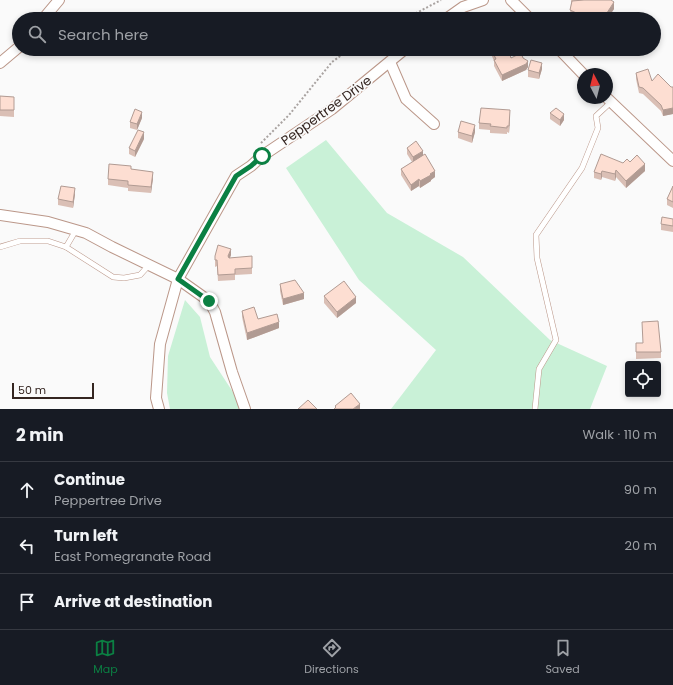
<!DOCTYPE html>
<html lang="en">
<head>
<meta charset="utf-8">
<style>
  :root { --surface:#171b24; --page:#20242c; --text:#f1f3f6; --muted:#9ea1a6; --line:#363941; --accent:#0b8043 }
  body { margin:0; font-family:Poppins,sans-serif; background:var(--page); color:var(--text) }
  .controls { position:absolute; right:12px; bottom:12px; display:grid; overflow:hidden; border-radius:4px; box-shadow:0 2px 6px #0003 }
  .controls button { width:36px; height:36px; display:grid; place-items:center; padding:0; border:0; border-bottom:1px solid var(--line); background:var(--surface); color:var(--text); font:20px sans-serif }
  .compass { position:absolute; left:577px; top:68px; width:36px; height:36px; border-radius:50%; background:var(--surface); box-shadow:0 2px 6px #0003; rotate:353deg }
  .scale { position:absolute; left:12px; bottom:10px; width:82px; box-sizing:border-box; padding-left:4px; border:2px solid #342520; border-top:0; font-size:11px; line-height:14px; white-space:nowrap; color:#342520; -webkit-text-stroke:3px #fafafa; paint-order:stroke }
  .stop { position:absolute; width:12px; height:12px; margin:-9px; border:3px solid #0b8043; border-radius:50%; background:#fff }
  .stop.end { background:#0b8043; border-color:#fff; box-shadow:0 1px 4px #0008 }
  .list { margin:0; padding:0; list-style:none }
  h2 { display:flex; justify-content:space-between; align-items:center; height:52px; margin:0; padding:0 16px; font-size:17px }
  h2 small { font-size:13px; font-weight:400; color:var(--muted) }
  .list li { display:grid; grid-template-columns:26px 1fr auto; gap:12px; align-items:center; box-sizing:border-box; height:56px; padding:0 16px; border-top:1px solid var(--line) }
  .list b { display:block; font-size:15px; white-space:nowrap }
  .list p { margin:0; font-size:13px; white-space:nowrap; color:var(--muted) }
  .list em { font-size:13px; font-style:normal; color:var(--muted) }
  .icon { flex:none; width:22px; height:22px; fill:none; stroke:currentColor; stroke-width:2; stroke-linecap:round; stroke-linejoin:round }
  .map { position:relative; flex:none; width:673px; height:409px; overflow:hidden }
  .search { position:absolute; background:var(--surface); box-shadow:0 2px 6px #0003; left:12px; right:12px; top:12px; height:44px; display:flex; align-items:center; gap:10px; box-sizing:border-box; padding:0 14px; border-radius:22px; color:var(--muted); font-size:15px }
  .sheet { height:220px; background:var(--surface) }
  nav { display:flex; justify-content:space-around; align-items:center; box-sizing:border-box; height:56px; border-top:1px solid var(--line); background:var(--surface); font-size:11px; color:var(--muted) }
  nav a { display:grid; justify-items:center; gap:2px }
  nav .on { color:var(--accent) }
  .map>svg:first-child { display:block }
  .green { fill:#c9f1d7 }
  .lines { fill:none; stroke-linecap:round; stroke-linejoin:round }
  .service-casing { stroke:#bb9789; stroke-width:6 }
  .minor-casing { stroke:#bb9789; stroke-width:12 }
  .path { stroke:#a9a3a1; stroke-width:2; stroke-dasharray:2 2; stroke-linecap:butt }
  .service { stroke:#fff; stroke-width:5 }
  .minor { stroke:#fff; stroke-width:10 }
  .wall { fill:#dabfb5 }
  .shaded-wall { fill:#b19b93 }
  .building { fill:#fdded2; stroke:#b19b93 }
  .route { stroke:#0b8043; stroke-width:5 }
  .labels { text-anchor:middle; stroke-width:3.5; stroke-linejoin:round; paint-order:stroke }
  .street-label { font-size:13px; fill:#342520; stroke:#fafafa }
</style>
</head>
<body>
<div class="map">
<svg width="673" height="409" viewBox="0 0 673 409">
  <rect width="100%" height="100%" fill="#fafafa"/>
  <g class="green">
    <path d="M326 140 387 213 463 257 550 340 607 366 590 409H391L436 350 359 280 286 168Z"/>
    <path d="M185 300 200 317 210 357 244 409H170L167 393 168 356Z"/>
  </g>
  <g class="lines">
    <defs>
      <g id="service">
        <path d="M0 247 20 241H48L66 247 113 277 124 278 140 275 149 265"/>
        <path d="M66 247 76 230"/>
        <path d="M535 409 539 369 556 340 537 258 536 235 582 168 598 128 596 116 611 102"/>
      </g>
      <g id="minor">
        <path d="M511 0 530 19"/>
        <path d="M43 19 59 0"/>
        <path d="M446 19 463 7 483 0"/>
        <path d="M559 49 583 74"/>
        <path d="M390 62 406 99 434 124"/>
        <path d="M0 63 19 47"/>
        <path d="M607 98 673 161"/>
        <path d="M0 215 48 222 86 233 112 247 178 279 209 301 215 312 232 372 245 409"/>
        <path d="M159 409 156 398 160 344 178 279 236 176 251 166 262 156 332 109 405 49"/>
      </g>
    </defs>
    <use href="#service" class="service-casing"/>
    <use href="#minor" class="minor-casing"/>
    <g class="path">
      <path d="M405 19 441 0"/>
      <path d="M261 143 289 115 332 62 350 49"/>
    </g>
    <use href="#service" class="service"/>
    <use href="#minor" class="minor"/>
  </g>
  <g class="wall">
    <path d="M571 0H583L614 9 607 19H576L570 16 571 3Z"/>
    <path d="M491 49H502L512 58 528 67 526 70 502 81 494 66V61L491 54Z"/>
    <path d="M542 69 539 79 528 77V70Z"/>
    <path d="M636 73 652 81 671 87H673V114L663 116 661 111 643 94 639 93 636 79Z"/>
    <path d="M0 96 14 97V117L0 116Z"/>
    <path d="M550 113 564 120 560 126 550 119Z"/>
    <path d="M510 117 509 133 507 132V134L490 133V130L479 129V123Z"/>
    <path d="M142 118 137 130 130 128V122Z"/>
    <path d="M458 132H475L472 143 458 138Z"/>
    <path d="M144 139 135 157 129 154V148Z"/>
    <path d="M407 148 423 156 435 177 431 180V181L420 188 419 186 411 191 401 175V169L412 162 407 154Z"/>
    <path d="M630 162 645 171 626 188 616 177 615 181 602 177 601 180 594 178V172L623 163Z"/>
    <path d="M131 169 153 178 151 193 128 191V188L108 185V179Z"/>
    <path d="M673 186V208L667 205V199Z"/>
    <path d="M75 194 73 208 58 205V199Z"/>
    <path d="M673 219V232L661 230V224Z"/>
    <path d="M231 255 230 258 252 268V274L235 275V280L218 281 217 266 215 267V256Z"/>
    <path d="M280 284 304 299 283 305 280 291Z"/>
    <path d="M324 296 356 303 337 318 324 303Z"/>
    <path d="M242 311 258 319 279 328 247 340 242 317Z"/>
    <path d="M636 343 661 352V358L636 359Z"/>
  </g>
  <g class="shaded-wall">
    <path d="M614 2V9L607 19H603Z"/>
    <path d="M528 61V67L526 70 502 81V75Z"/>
    <path d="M542 63V69L539 79V73Z"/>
    <path d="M673 108V114L663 116V110Z"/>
    <path d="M510 110V117L509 133V126Z"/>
    <path d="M142 112V118L137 130V124Z"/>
    <path d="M564 114V120L560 126V120Z"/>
    <path d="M475 125V132L472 143V136Z"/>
    <path d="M144 132V139L135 157V151Z"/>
    <path d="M423 151V157L413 163V157Z"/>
    <path d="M645 164V171L626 188V181Z"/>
    <path d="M616 170V177L615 181V174Z"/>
    <path d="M435 171V177L431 180V181L420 188V181Z"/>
    <path d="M602 171V177L601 180V174Z"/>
    <path d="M153 172V178L151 193V187Z"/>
    <path d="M419 179V186L411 191V185Z"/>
    <path d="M75 188V194L73 208V202Z"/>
    <path d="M231 249V255L228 262V256Z"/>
    <path d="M304 293V299L283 305V299Z"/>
    <path d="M356 297V303L337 318V312Z"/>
    <path d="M279 322V328L247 340V333Z"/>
    <path d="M360 404V409H353Z"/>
  </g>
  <g class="building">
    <path d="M584 0H611L614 2 603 19H589L570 10 572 1Z"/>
    <path d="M491 49H502L503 50 505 49H510L512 54 510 55 511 58 521 53 523 58 528 61 526 64 502 75 494 60 496 59Z"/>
    <path d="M531 60 542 63 539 73 528 70Z"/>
    <path d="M648 69 652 81 658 74 671 87H673V108L663 110 661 105 643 88 639 87 636 73Z"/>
    <path d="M0 96 14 97V110H0Z"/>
    <path d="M481 108 510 110 509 126H507V128L490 126 491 124 479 123Z"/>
    <path d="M556 108 564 114 560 120 550 113Z"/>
    <path d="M135 109 142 112 137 124 130 122Z"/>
    <path d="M461 121 475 125 472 136 458 132Z"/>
    <path d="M138 130 144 132 135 151 129 148Z"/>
    <path d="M416 141 423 151 413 157 407 148Z"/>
    <path d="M425 154 435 171 430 174 431 175 420 181 419 179 411 185 401 169Z"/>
    <path d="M601 154 623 163 627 159 630 162 637 155 645 164 626 181 616 170 615 174 602 171 601 174 594 172Z"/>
    <path d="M109 164 131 166V169L153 172 151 187 128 185V181L108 179Z"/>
    <path d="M61 186 75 188 73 202 58 199Z"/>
    <path d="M673 186V202L667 199Z"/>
    <path d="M662 217 673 219V226L661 224Z"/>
    <path d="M218 245 231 249 228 256 229 258 252 256V268L235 269V274L218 275 217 260H215V256Z"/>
    <path d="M295 280 304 293 283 299 280 284Z"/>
    <path d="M344 281 356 297 337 312 324 296Z"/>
    <path d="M254 307 258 319 277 314 279 322 247 333 242 311Z"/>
    <path d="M658 321 661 352H636V343H643L642 322Z"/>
    <path d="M351 393 360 404 353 409H334L336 407 335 406Z"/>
    <path d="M308 400 317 409H298Z"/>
  </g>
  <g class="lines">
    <path class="route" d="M209 301 178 279 236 176 251 166 262 156"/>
  </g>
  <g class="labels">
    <g class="street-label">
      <text transform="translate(326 110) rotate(-36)" y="5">Peppertree Drive</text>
    </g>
  </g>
</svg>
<div class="controls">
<button><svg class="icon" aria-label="locate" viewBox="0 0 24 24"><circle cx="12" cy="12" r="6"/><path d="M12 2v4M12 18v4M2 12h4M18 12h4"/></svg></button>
</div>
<svg class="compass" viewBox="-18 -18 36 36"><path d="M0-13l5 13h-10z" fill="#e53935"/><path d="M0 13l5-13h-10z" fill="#9ea1a6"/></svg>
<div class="scale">50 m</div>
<div class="stop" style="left:262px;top:156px"></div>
<div class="stop end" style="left:209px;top:301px"></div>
<div class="search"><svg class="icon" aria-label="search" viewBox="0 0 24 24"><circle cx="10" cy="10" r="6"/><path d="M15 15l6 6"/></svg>Search here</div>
</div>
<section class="sheet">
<h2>2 min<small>Walk · 110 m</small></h2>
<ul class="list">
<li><svg class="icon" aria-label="ahead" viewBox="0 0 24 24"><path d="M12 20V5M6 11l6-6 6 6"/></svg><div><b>Continue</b><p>Peppertree Drive</p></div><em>90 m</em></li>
<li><svg class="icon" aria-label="left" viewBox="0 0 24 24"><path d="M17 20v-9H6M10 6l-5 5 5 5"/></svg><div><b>Turn left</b><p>East Pomegranate Road</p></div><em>20 m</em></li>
<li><svg class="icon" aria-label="arrive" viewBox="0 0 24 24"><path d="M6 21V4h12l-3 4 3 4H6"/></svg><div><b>Arrive at destination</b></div></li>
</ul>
</section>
<nav>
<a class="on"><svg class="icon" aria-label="map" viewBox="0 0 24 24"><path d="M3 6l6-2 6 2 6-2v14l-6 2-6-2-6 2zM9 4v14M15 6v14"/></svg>Map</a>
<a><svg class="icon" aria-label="directions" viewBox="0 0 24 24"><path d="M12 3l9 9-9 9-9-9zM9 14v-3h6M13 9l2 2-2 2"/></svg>Directions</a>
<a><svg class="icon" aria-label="saved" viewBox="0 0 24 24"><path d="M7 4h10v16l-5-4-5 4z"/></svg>Saved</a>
</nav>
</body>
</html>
